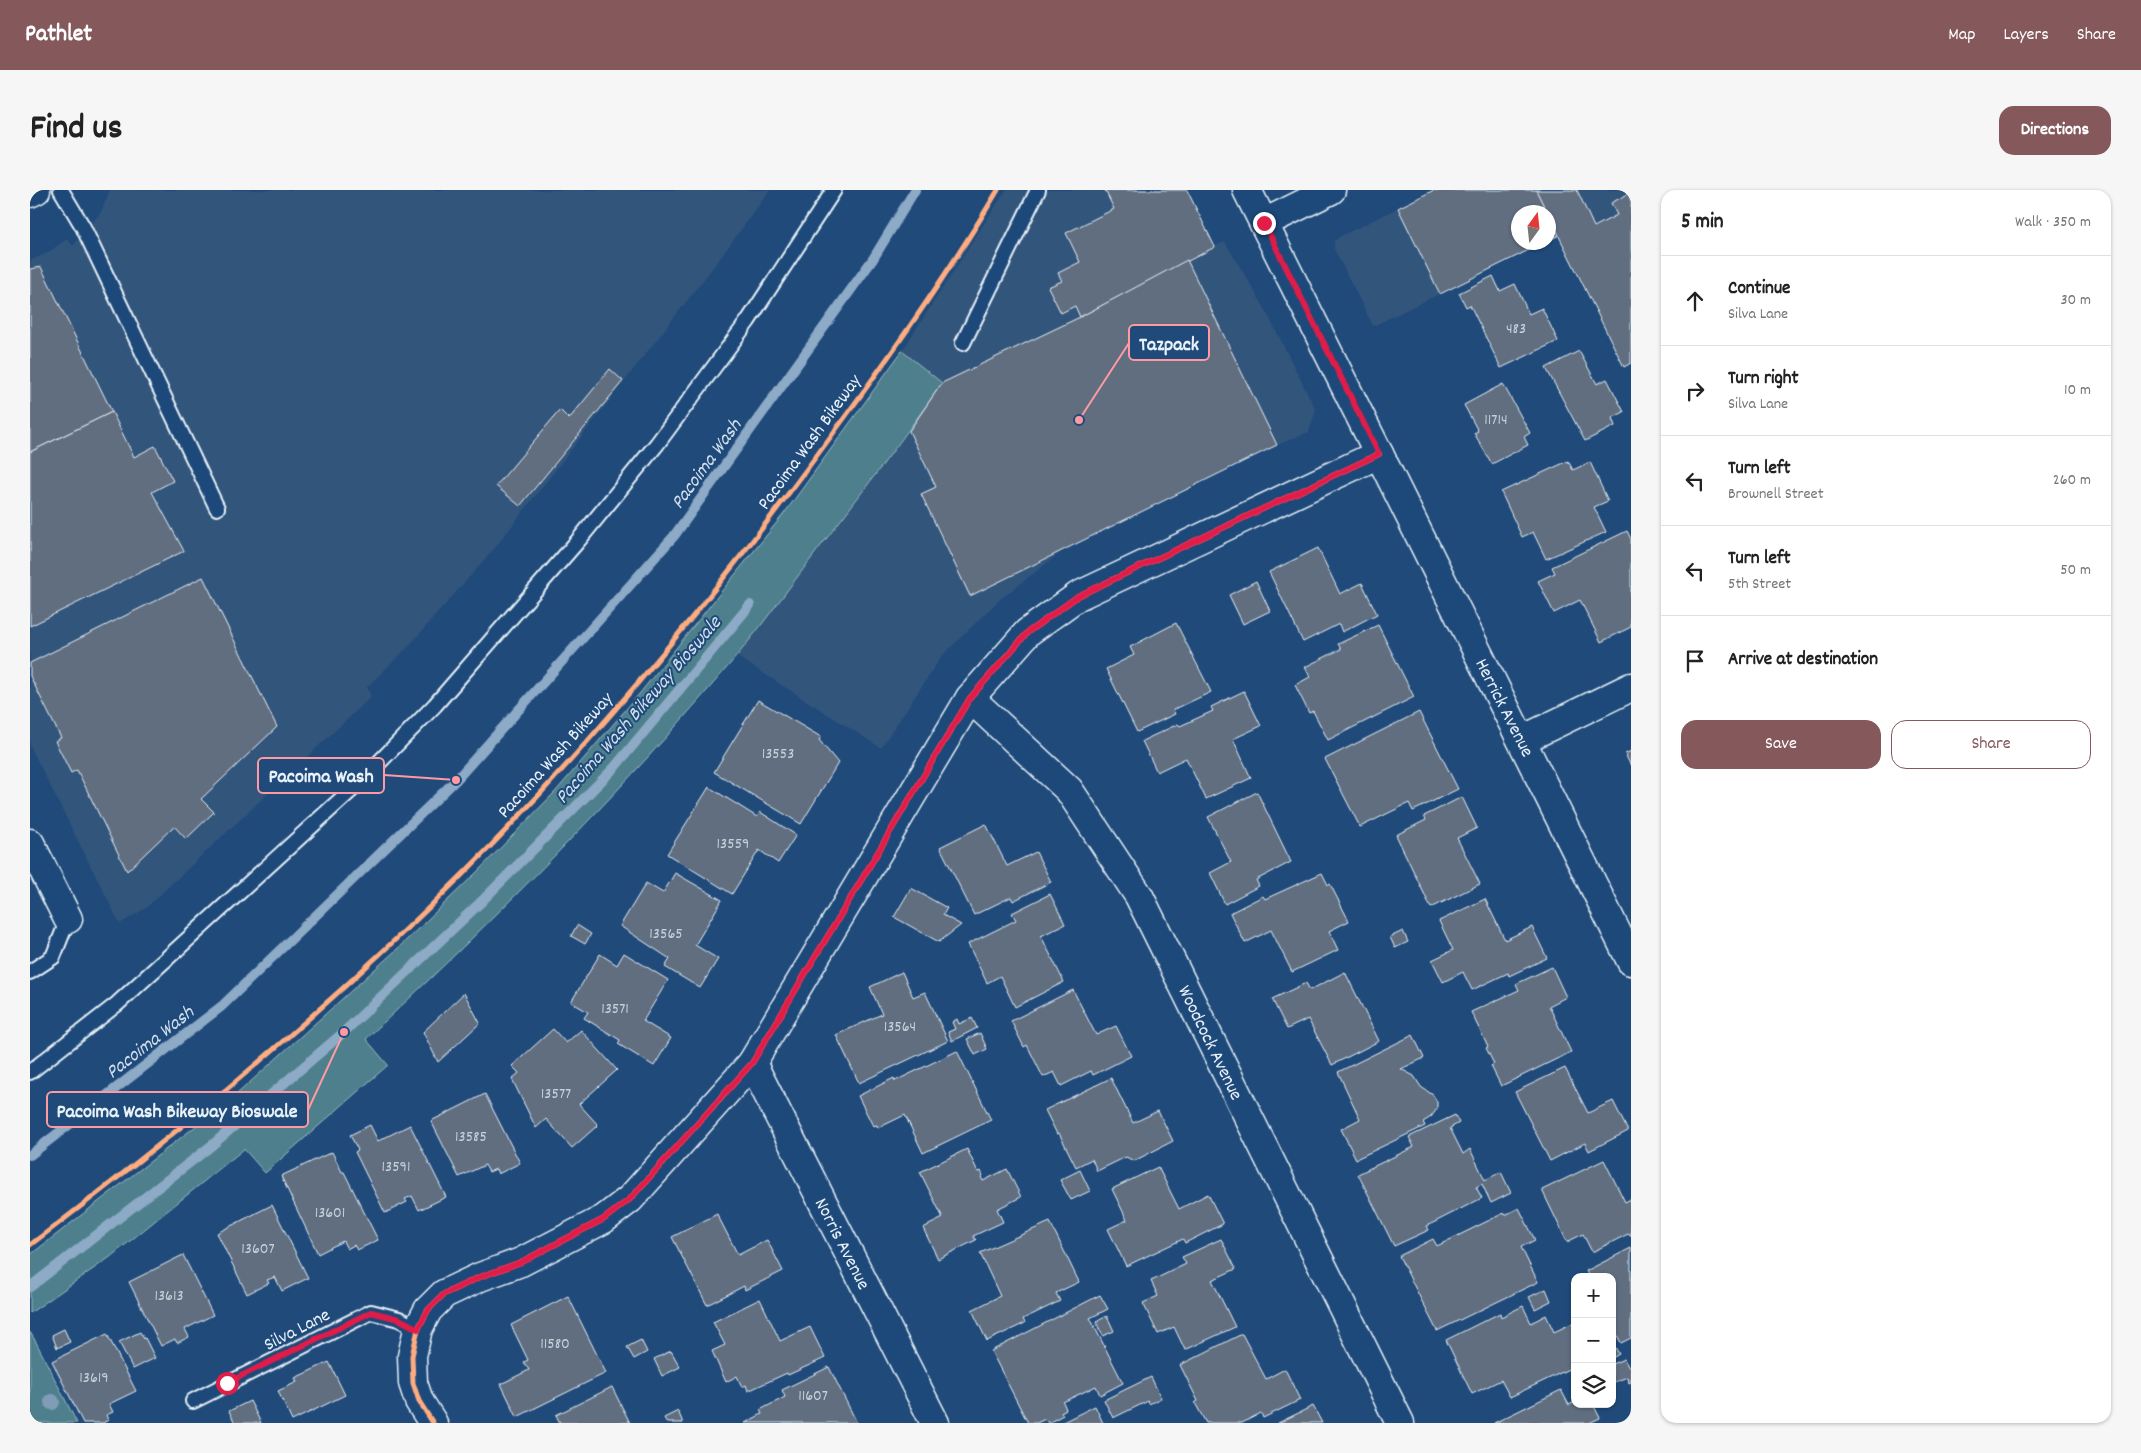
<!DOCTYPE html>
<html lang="en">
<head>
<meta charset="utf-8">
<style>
  :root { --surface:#fff; --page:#f6f6f6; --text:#222; --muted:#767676; --line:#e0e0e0; --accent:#85585c }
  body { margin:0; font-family:Dekko,sans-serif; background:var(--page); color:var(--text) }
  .controls { position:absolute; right:15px; bottom:15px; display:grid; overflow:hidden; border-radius:10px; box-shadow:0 1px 4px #0004 }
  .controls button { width:45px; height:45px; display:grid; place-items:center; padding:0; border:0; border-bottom:1px solid var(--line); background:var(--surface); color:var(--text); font:25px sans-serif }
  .compass { position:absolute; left:1481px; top:15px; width:45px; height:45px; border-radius:50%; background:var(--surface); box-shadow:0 1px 4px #0004; rotate:15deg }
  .stop { position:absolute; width:15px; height:15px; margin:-11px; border:4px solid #e11d48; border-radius:50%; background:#fff }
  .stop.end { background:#e11d48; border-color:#fff; box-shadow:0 1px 5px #0008 }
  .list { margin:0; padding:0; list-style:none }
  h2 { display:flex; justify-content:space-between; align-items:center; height:65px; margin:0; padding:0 20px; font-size:21px }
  h2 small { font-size:16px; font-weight:400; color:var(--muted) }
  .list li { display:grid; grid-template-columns:32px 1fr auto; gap:15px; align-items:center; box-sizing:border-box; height:90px; padding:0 20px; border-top:1px solid var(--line) }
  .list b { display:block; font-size:19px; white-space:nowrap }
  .list p { margin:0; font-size:16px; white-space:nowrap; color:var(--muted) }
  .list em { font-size:16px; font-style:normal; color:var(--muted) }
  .actions { display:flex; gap:10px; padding:15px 20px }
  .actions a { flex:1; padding:11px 0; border:1px solid var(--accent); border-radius:15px; text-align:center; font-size:18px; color:var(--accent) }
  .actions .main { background:var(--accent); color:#fff }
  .icon { flex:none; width:28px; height:28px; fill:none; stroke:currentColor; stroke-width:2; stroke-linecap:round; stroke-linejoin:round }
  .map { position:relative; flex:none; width:1601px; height:1233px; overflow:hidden; border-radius:15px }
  header { display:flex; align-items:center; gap:30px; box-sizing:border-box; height:70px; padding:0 25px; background:var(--accent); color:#fff }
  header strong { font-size:24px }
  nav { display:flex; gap:28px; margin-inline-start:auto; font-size:18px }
  .intro { display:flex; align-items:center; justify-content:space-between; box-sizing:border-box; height:120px; padding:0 30px }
  h1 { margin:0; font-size:35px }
  .button { padding:12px 22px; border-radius:15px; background:var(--accent); color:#fff; font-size:18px; font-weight:700 }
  main { display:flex; gap:30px; padding:0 30px }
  aside { flex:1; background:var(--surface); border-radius:15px; box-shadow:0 1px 4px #0004 }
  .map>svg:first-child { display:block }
  .built { fill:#33557c }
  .green { fill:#4e808c; stroke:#9bb8c2 }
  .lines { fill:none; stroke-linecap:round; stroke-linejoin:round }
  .stream { stroke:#8daac7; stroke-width:10 }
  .building { fill:#616e80; stroke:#e8f1f8 }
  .service-casing { stroke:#e8f1f8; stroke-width:18 }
  .minor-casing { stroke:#e8f1f8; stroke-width:31 }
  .tertiary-casing { stroke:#e8f1f8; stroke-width:31 }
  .service { stroke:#1f4a7a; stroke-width:14 }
  .minor { stroke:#1f4a7a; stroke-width:28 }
  .tertiary { stroke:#1f4a7a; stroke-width:28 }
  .cycleway-casing { stroke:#1f4a7a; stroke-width:8 }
  .cycleway { stroke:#ffac80; stroke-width:5 }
  .tree { fill:#819cb6 }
  .route { stroke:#e11d48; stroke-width:6 }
  .labels { text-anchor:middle; stroke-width:4; stroke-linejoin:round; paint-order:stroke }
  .number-label { font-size:16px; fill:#c6d0da }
  .street-label { font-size:19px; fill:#e8f1f8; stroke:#1f4a7a }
  .water-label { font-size:20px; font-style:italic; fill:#d1dfec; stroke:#1f4a7a }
  .leader { fill:none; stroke:#ff9aa2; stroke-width:2 }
  .callout-dot { fill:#ff9aa2; stroke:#1f4a7a; stroke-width:2 }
  .callout { fill:#1f4a7a; stroke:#ff9aa2; stroke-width:2 }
  .callout-label { font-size:20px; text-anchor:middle; font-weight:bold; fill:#e8f1f8 }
</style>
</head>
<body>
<header>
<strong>Pathlet</strong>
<nav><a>Map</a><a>Layers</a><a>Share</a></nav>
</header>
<div class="intro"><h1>Find us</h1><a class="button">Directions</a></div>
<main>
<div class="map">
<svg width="1601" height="1233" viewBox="0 0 1601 1233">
  <rect width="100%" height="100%" fill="#1f4a7a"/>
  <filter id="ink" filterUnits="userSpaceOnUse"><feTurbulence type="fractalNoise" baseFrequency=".02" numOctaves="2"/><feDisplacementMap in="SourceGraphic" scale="10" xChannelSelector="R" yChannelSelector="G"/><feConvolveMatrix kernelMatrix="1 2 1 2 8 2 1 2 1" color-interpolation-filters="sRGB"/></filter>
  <g filter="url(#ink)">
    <g class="built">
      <path d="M80 0H740L691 67 464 359 377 458 337 497 341 507 116 718 90 734 0 556V71L17 63 37 49 43 56 71 22Z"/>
      <path d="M976 0H1157L1185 56 1195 52 1233 115 1286 220 1279 242 1247 255 1035 359 968 411 911 467 851 558 706 466 879 241 912 193 872 161Z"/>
      <path d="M1404 0H1601V173L1594 177 1529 46 1519 51 1518 22H1488V52L1515 53 1343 136 1304 59V51L1311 46Z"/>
    </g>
    <g class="green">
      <path d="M872 161 912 193C871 252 827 309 783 366 758 399 733 434 706 467 591 603 466 728 336 849L358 875 235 983 214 959 79 1068 0 1123V1065L207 904 365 761 447 682 526 601 610 503 756 321Z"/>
      <path d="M0 1142 6 1152 47 1233H0Z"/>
    </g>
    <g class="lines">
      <g class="stream">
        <path d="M0 965 192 816 426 590 644 346 843 69 885 0"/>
        <path d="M0 1097 181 956 314 842 452 711 584 578 720 415"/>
      </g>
    </g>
    <g class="building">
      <path d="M1075 0H1157L1185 57 1050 127 1045 116 1031 123 1018 97 1032 91 1028 83 1050 72 1036 43 1084 19Z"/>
      <path d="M1404 0H1506L1518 22H1488V52H1515L1410 104 1368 18Z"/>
      <path d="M1506 0H1547L1564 37 1587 25 1581 13 1598 4 1601 11V173L1594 177Z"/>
      <path d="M1518 24 1529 45 1518 51Z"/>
      <path d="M1157 70 1247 255 940 406 891 304 906 297 879 241 912 193 1050 127Z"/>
      <path d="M11 77 82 222 0 262V79Z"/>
      <path d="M1463 86 1470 101 1485 94 1499 124 1512 118 1528 151 1471 178 1440 115 1436 117 1429 103Z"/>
      <path d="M1549 161 1567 194 1577 189 1594 222 1582 228 1585 236 1555 251 1516 178Z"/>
      <path d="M580 179 593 191 490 316 466 296 530 220 539 229Z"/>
      <path d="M1473 194 1500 243 1494 247 1498 255 1462 274 1444 243 1448 241 1434 215Z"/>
      <path d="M82 222 104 267 125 256 143 291 122 302 154 361 0 436V262Z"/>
      <path d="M1538 271 1543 280 1560 272 1578 311 1564 317 1576 342 1516 369 1503 342 1492 347 1471 302Z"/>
      <path d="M1597 341 1601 349V437L1571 452 1550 410 1524 423 1508 391 1525 383 1522 377Z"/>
      <path d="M1288 358 1310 404 1332 393 1347 424 1312 442 1309 434 1273 452 1239 382Z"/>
      <path d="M173 387 247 537 171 609 184 622 156 649 144 636 97 681 47 580 41 583 25 551 31 548 0 486V473Z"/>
      <path d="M1226 391 1240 421 1213 434 1199 405Z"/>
      <path d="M1146 433 1181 502 1143 520 1145 524 1107 542 1076 479 1104 465 1100 457Z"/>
      <path d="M1348 435 1384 507 1298 550 1283 521 1279 523 1265 495 1280 487 1275 477 1311 459 1308 454Z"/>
      <path d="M1214 501 1231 536 1203 549 1221 588 1176 609 1156 568 1127 582 1112 551 1148 534 1150 536 1183 521 1181 517Z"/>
      <path d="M728 510 791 547 789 550 808 573 771 634 684 582Z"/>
      <path d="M1389 522 1428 599 1383 621 1379 613 1330 637 1295 569Z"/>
      <path d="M1601 561V576L1595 564Z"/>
      <path d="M679 597 727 627 730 622 766 645 748 673 729 660 702 704 637 664Z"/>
      <path d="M1227 602 1261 672 1226 690 1229 696 1195 714 1180 683 1201 672 1178 627Z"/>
      <path d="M1432 607 1447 638 1427 648 1450 694 1401 718 1366 645 1396 630 1394 626Z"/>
      <path d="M956 634 977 676 1006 662 1021 692 983 711 981 707 944 725 910 657Z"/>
      <path d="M645 683 692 710 665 755 688 769 670 798 635 777 640 769 590 736 616 693 633 703Z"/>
      <path d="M1292 683 1298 695 1300 694 1319 731 1299 741 1308 760 1262 782 1241 740 1215 753 1200 723 1233 706 1235 709Z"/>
      <path d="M881 698 917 718 913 725 931 735 909 752 864 727Z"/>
      <path d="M1020 704 1035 734 1011 746 1034 792 985 817 970 786 957 793 938 754 986 730 982 723Z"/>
      <path d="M1455 709 1475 750 1502 737 1517 768 1479 786 1478 783 1442 800 1433 782 1413 792 1402 770 1423 760 1409 731Z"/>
      <path d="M547 735 561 744 555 754 541 746Z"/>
      <path d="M1373 741 1378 752 1365 758 1360 747Z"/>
      <path d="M594 763 638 790 613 831 641 848 624 876 588 854 590 850 554 828 558 822 541 812 570 764 587 775Z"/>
      <path d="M1522 777 1536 807 1519 816 1541 862 1471 896 1461 876 1464 874 1456 858 1458 857 1441 822 1489 800 1486 794Z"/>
      <path d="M872 782 883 807 895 802 918 851 829 893 806 845 852 824 840 797Z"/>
      <path d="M1315 782 1349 851 1302 875 1278 829 1257 839 1242 809 1276 793 1280 800Z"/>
      <path d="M1043 800 1066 845 1086 836 1101 866 1063 885 1061 881 1031 896 1024 882 1013 887 997 855 994 857 981 831Z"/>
      <path d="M434 803 450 833 408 872 393 842Z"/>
      <path d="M942 828 947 838 922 851 918 842 925 839 922 832 927 829 929 834Z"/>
      <path d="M523 839 536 853 551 840 587 880 549 914 568 935 542 958 516 929 506 938 482 889 489 883 482 876Z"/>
      <path d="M950 843 957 859 945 865 937 849Z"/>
      <path d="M1383 845 1394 868 1371 879 1384 886 1391 897 1403 905 1407 912V919L1401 927 1393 932 1395 936 1326 969 1311 939 1330 929 1308 882Z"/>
      <path d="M927 861 961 930 893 963 875 925 848 938 847 935 843 936 828 906 864 888 865 891Z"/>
      <path d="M1535 878 1558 923 1583 911 1598 941 1559 961 1555 953 1520 971 1485 902Z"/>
      <path d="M1081 888 1103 933 1128 921 1143 951 1104 971 1096 967 1067 981 1062 969 1046 977 1029 943 1027 944 1015 920Z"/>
      <path d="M455 904 490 973 468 984 466 979 459 982 455 975 429 987 401 931Z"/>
      <path d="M1425 925 1429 933 1420 938 1433 964 1440 959 1455 990 1471 982 1481 1003 1461 1013 1452 994 1446 997 1452 1008 1397 1036 1399 1040 1364 1056 1328 984 1384 957 1379 947Z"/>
      <path d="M340 935 348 951 380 935 416 1007 389 1020 382 1006 375 1009 377 1012 355 1023 325 962 328 960 320 945Z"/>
      <path d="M937 959 948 982 951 981 953 986 951 987 953 991 977 979 991 1007 967 1019 973 1032 943 1046 946 1050 908 1069 893 1038 913 1028 890 982Z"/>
      <path d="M302 962 312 982H314L348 1050 327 1060 324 1055 317 1059 313 1051 288 1064 251 986Z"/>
      <path d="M1574 970 1595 1012 1601 1009V1047L1598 1044 1562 1062 1553 1044 1537 1052 1512 1000Z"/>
      <path d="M1128 977 1149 1019 1178 1004 1193 1034 1155 1053 1153 1049 1096 1076 1078 1039 1097 1030 1082 999Z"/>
      <path d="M1050 980 1060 1001 1041 1010 1030 990Z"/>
      <path d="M242 1015 278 1088 252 1101 245 1087 237 1090 239 1093 217 1104 187 1043Z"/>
      <path d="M1489 1018 1505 1050 1491 1057 1508 1092 1407 1141 1369 1066 1403 1049 1407 1056 1474 1023 1475 1025Z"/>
      <path d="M687 1024 708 1065 737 1050 753 1081 715 1100 714 1096 677 1115 642 1047Z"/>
      <path d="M1020 1032 1049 1092 1026 1103 1030 1111 993 1129 995 1133 957 1151 942 1120 970 1106 950 1063Z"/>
      <path d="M1191 1049 1206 1079 1182 1090 1205 1137 1155 1160 1144 1137 1128 1144 1113 1113 1128 1106 1121 1091 1156 1074 1152 1067Z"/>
      <path d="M1601 1058V1148L1591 1153 1582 1135V1087H1559L1556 1081Z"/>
      <path d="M153 1065 183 1125 155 1139 159 1147 147 1153 145 1149 131 1156 99 1092Z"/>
      <path d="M1516 1099 1521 1111 1505 1119 1499 1107Z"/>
      <path d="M1070 1105 1078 1119 1060 1128 1093 1193 1070 1205 1066 1196 1033 1212 1036 1219 1031 1222 1033 1225 1018 1233 1015 1229 1007 1233H998L961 1161Z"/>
      <path d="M538 1106 576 1183 487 1227 471 1194 499 1180 494 1172 498 1170 481 1135Z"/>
      <path d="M730 1109 750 1151 780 1137 795 1168 758 1185 757 1183 718 1201 716 1195 712 1197 707 1186 696 1192 682 1161 695 1155 683 1132Z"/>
      <path d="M1493 1116 1501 1133 1516 1125 1524 1142 1545 1132V1176L1480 1207 1471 1190 1442 1204 1416 1150 1470 1123 1471 1127Z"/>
      <path d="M1077 1126 1084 1141 1073 1146 1066 1132Z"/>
      <path d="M34 1139 40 1152 27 1158 22 1145Z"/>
      <path d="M110 1142 114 1149 115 1148 125 1168 103 1179 89 1152Z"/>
      <path d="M77 1144 106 1201 79 1214 83 1222 76 1225 78 1230 73 1233H53L22 1171Z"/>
      <path d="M1212 1144 1236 1189 1255 1179 1270 1210 1233 1228 1231 1223 1212 1233H1176L1165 1213 1168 1211 1150 1175Z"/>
      <path d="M611 1150 617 1162 604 1169 597 1157Z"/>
      <path d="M1582 1152 1589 1164 1582 1168Z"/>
      <path d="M641 1161 650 1177 632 1186 624 1169Z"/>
      <path d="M1594 1169 1599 1178 1601 1177V1192L1599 1193 1597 1187 1582 1193V1174Z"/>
      <path d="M299 1172 315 1205 262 1231 248 1201 267 1192 265 1188Z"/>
      <path d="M799 1177 827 1233H715L732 1224 730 1220 755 1207 752 1200Z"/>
      <path d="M1121 1187 1131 1208 1119 1214 1118 1211 1083 1228 1074 1210Z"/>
      <path d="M582 1197 600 1233H530L526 1225Z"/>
      <path d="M1531 1200 1539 1215 1545 1212V1214H1563L1570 1228 1559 1233H1464Z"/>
      <path d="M220 1211 231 1233H205L199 1221Z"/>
      <path d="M1065 1216 1073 1233H1031Z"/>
      <path d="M1283 1216 1292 1233H1248Z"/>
      <path d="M648 1221 653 1233H637L634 1228Z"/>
    </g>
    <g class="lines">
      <defs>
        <g id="service">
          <path d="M31 0 53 37 187 318"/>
          <path d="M933 153 1008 0"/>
          <path d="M0 782 23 767 38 729"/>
          <path d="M0 882 87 814 330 592 405 515 547 352 627 254 718 131 804 0"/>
          <path d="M163 1211 341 1122 369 1129 388 1139"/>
        </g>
        <g id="minor">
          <path d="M0 3 6 0"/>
          <path d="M940 508 1039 600 1109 706 1370 1233"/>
          <path d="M1492 550 1601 497"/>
          <path d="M0 653 38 729"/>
          <path d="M722 873 905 1233"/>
          <path d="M403 1233 389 1211 383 1193 382 1166 388 1139 398 1120 414 1104 450 1087 491 1072 574 1029 600 1009 722 873 940 508 998 442 1048 406 1349 264 1601 771"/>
        </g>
        <g id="tertiary">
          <path d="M1217 0 1349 264"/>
          <path d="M1234 33 1301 0"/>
        </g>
      </defs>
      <use href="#service" class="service-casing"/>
      <use href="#minor" class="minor-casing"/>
      <use href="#tertiary" class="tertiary-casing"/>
      <use href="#service" class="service"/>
      <use href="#minor" class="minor"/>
      <use href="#tertiary" class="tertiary"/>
      <defs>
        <g id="cycleway">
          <path d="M0 1055C153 940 299 818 434 683 565 552 683 407 793 257 855 173 915 89 968 0"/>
          <path d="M403 1233 389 1211 383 1193 382 1166 388 1139 398 1120 414 1104 450 1087 491 1072 574 1029 600 1009 722 873 940 508 998 442 1048 406 1349 264"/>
        </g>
      </defs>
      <use href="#cycleway" class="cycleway-casing"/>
      <use href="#cycleway" class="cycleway"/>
    </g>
    <circle class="tree" cx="22" cy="1212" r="8"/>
  </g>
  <g class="lines" filter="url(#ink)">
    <path class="route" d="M197 1193 341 1122 369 1129 388 1139 398 1120 414 1104 450 1087 491 1072 574 1029 600 1009 722 873 940 508 998 442 1048 406 1349 264 1234 33"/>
  </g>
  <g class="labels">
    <g class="number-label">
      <text x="1486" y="143">483</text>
      <text x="1466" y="234">11714</text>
      <text x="748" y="568">13553</text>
      <text x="703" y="658">13559</text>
      <text x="636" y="748">13565</text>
      <text x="585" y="823">13571</text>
      <text x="870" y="841">13564</text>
      <text x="526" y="908">13577</text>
      <text x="441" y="951">13585</text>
      <text x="366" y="981">13591</text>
      <text x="300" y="1027">13601</text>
      <text x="228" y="1063">13607</text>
      <text x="139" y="1110">13613</text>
      <text x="525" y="1158">11580</text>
      <text x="64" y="1192">13619</text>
      <text x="783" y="1210">11607</text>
    </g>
    <g class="street-label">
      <text transform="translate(778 251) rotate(-54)" y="7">Pacoima Wash Bikeway</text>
      <text transform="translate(1476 517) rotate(63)" y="7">Herrick Avenue</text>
      <text transform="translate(524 564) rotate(-48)" y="7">Pacoima Wash Bikeway</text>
      <text transform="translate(1182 852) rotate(64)" y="7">Woodcock Avenue</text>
      <text transform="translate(814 1053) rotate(63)" y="7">Norris Avenue</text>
      <text transform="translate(266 1138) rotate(-27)" y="7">Silva Lane</text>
    </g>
    <g class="water-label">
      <text transform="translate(675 273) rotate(-54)" y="7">Pacoima Wash</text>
      <text transform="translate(607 519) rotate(-49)" y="7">Pacoima Wash Bikeway Bioswale</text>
      <text transform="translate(119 851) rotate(-38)" y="7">Pacoima Wash</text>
    </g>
  </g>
  <path class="leader" d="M1049 230L1099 153M426 590L354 585M314 842L278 920"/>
  <g class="callout-dot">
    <circle cx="1049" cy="230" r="5"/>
    <circle cx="426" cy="590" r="5"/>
    <circle cx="314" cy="842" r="5"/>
  </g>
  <g class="callout">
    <rect x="1099" y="135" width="80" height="35" rx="5"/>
    <rect x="228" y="568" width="126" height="35" rx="5"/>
    <rect x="17" y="902" width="261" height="35" rx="5"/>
  </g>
  <g class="callout-label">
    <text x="1139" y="160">Tazpack</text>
    <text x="291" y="592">Pacoima Wash</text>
    <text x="147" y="927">Pacoima Wash Bikeway Bioswale</text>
  </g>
</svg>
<div class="controls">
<button>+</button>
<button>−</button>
<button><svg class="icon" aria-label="layers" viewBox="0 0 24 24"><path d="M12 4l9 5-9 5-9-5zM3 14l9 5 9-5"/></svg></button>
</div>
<svg class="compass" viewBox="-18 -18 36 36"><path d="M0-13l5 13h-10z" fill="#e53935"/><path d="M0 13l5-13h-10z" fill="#767676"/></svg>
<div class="stop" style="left:197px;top:1193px"></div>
<div class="stop end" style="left:1234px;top:33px"></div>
</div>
<aside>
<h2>5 min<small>Walk · 350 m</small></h2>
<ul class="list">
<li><svg class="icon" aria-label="ahead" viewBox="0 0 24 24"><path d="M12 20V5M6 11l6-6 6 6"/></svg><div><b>Continue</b><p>Silva Lane</p></div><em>30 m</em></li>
<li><svg class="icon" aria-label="right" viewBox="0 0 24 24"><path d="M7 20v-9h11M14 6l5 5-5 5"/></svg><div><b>Turn right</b><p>Silva Lane</p></div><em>10 m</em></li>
<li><svg class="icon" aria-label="left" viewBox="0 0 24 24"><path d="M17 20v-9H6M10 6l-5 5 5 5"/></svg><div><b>Turn left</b><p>Brownell Street</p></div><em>260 m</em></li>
<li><svg class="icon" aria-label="left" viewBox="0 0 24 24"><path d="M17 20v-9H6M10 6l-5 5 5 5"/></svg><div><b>Turn left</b><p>5th Street</p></div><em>50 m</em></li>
<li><svg class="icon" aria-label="arrive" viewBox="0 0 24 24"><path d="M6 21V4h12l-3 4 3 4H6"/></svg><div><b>Arrive at destination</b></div></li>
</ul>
<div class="actions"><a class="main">Save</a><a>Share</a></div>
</aside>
</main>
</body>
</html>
